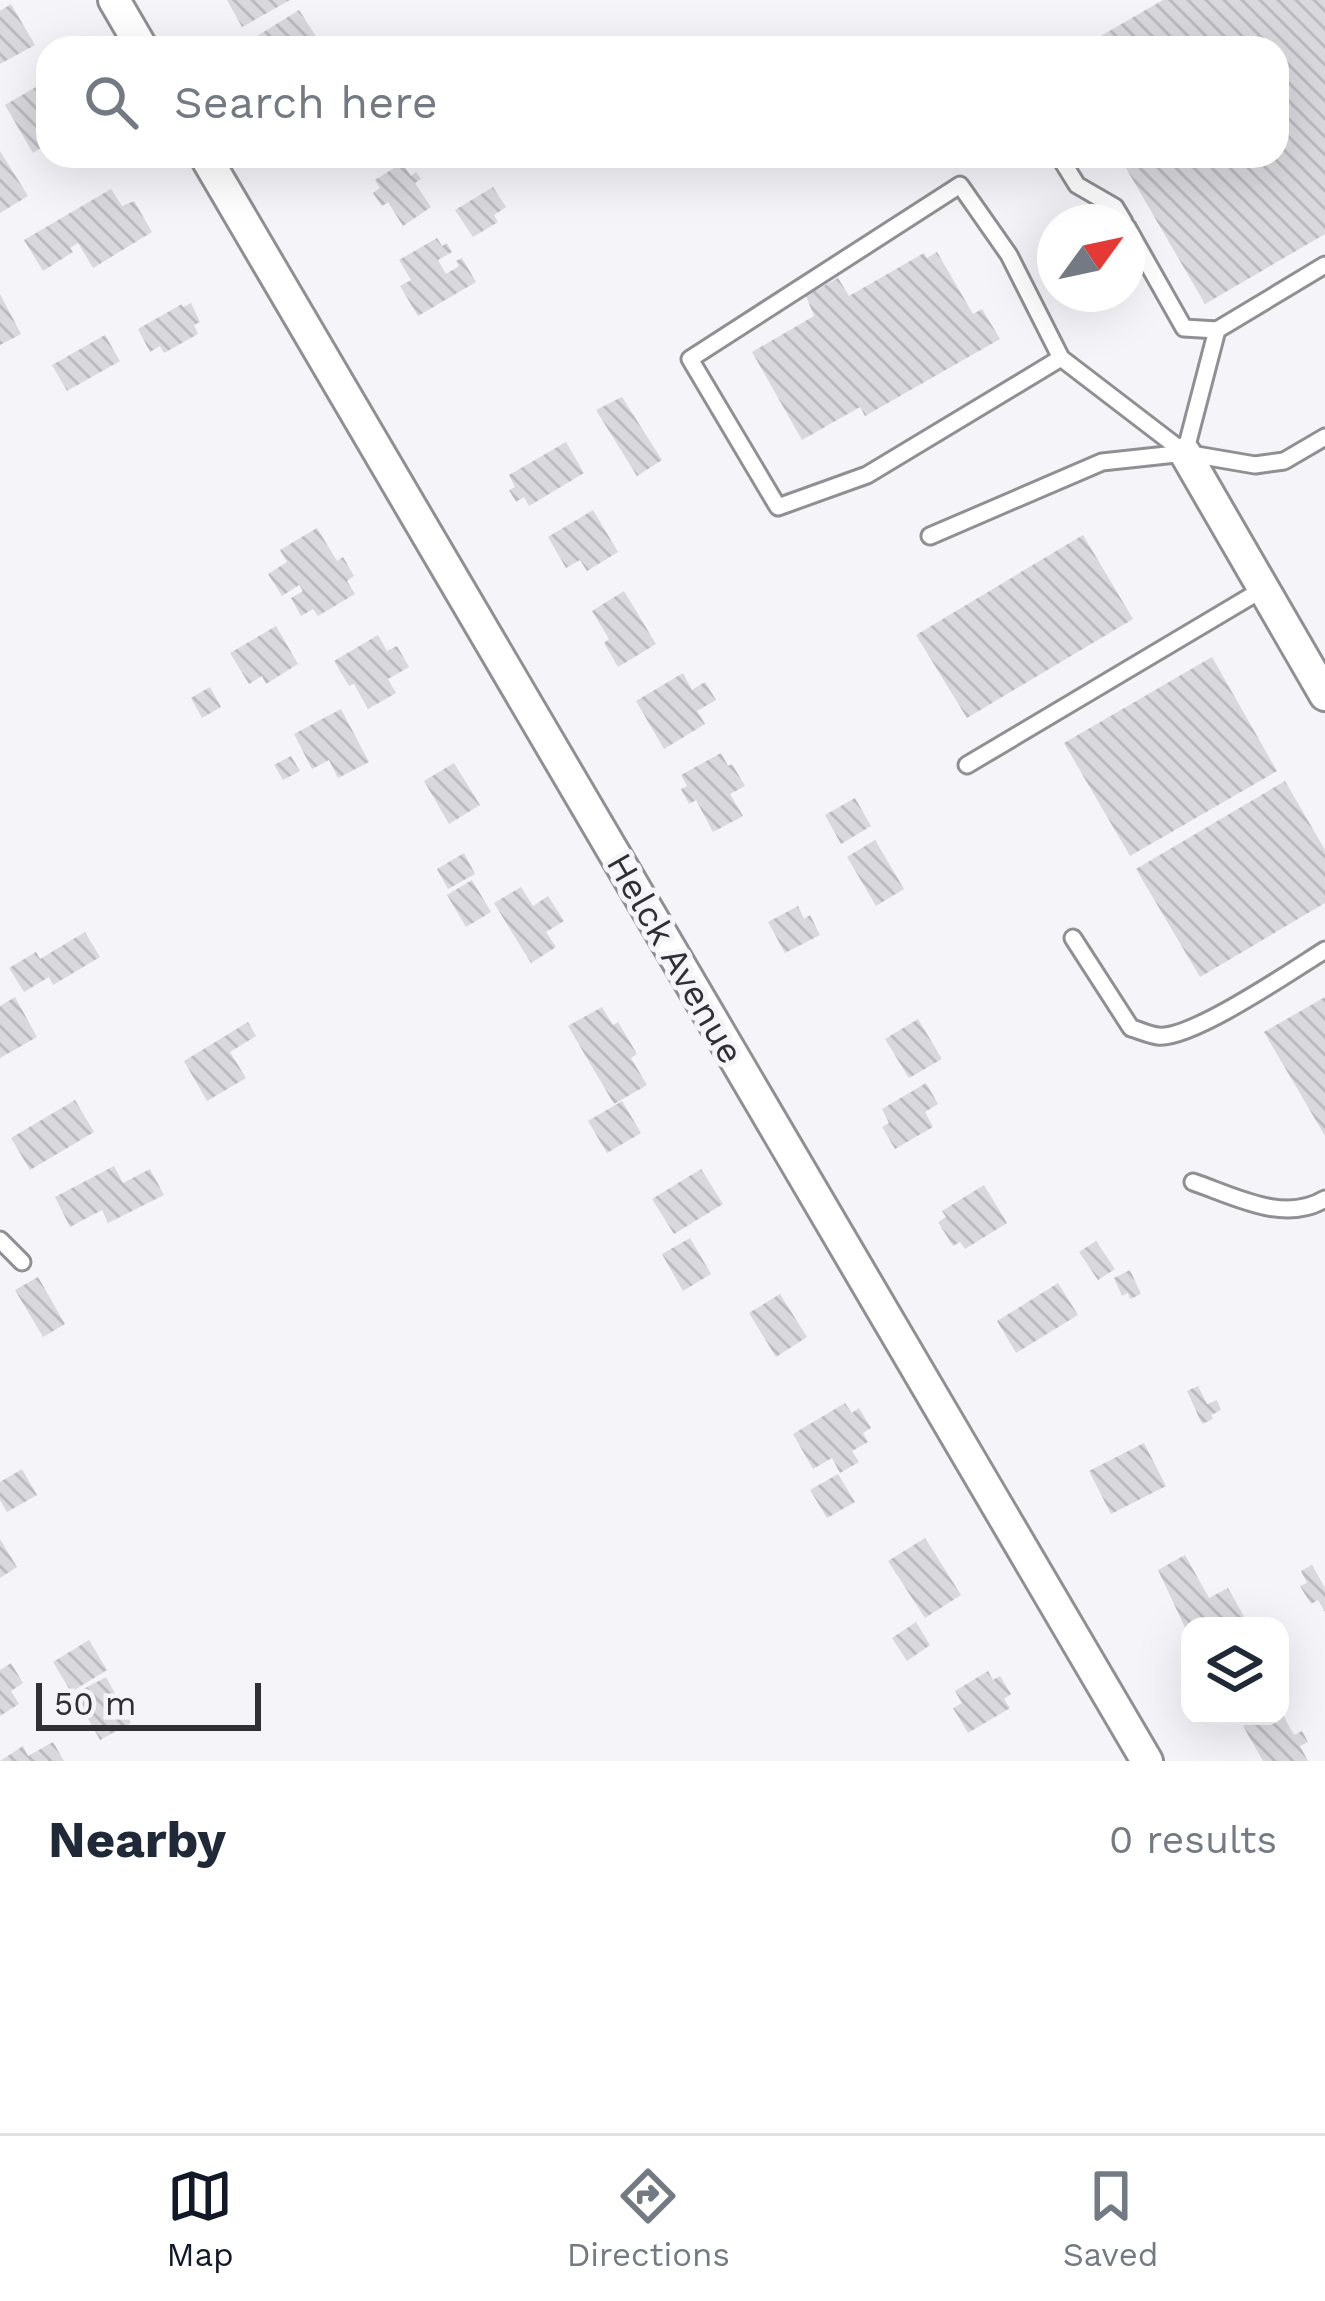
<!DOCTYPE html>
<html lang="en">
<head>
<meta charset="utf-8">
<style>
  :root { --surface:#fff; --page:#f6f6f7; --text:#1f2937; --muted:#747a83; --line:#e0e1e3; --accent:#111827 }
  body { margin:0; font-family:"Work Sans",sans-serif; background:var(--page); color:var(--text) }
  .controls { position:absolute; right:36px; bottom:36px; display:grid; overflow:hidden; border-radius:24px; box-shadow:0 12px 48px #0002 }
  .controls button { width:108px; height:108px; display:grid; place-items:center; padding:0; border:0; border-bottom:3px solid var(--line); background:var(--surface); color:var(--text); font:60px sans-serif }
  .compass { position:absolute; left:1037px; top:204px; width:108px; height:108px; border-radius:50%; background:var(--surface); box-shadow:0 12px 48px #0002; rotate:57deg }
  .scale { position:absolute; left:36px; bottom:30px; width:225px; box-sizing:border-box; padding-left:12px; border:6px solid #302f31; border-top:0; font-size:33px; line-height:42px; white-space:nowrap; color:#302f31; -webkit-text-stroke:9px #f5f4f9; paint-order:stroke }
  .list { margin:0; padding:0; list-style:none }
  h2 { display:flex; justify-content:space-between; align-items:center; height:156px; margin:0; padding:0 48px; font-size:51px }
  h2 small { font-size:39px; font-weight:400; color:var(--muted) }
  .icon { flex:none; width:66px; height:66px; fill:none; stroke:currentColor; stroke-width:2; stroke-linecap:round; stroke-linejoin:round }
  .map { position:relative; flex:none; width:1325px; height:1761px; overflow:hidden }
  .search { position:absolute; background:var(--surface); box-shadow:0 12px 48px #0002; left:36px; right:36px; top:36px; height:132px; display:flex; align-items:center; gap:30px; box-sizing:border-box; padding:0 42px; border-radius:36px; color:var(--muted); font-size:45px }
  .sheet { height:372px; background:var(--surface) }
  nav { display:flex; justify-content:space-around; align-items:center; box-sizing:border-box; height:168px; border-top:3px solid var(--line); background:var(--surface); font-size:33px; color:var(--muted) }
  nav a { display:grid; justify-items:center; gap:6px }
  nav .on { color:var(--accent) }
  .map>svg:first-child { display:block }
  .building { fill:url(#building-back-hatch) }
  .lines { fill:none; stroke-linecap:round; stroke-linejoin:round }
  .lane-casing { stroke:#908f93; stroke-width:21 }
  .street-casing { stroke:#908f93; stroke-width:36 }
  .lane { stroke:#fff; stroke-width:15 }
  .street { stroke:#fff; stroke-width:30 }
  .labels { text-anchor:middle; stroke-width:10; stroke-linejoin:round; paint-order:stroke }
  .street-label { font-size:36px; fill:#302f31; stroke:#f5f4f9 }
</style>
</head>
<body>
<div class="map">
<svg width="1325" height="1761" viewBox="0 0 1325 1761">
  <defs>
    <pattern id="building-back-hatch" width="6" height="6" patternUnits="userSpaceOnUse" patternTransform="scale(3)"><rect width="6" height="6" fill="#d9d8dd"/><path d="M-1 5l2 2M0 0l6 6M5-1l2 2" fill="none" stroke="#bbbabe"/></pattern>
  </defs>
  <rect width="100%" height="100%" fill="#f5f4f9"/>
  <g class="building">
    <path d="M227 0H290L242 27Z"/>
    <path d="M1163 0H1325V234L1205 304 1119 156H1277V48H1080Z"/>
    <path d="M11 4 35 45 0 64V11Z"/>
    <path d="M299 10 319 41 307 48H254L249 41Z"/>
    <path d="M48 80V127L39 133 46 145 33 153 5 105Z"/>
    <path d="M0 151 28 196 0 213Z"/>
    <path d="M402 163 411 176 416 172 421 179 415 183 431 207 403 226 388 202 382 206 373 193 380 188 375 180Z"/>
    <path d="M493 187 506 207 494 215 498 222 473 237 455 210Z"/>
    <path d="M111 189 122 206 134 201 152 232 93 268 78 243 70 248 73 252 43 271 24 240Z"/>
    <path d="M437 238 442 246 447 243 452 252 438 260 446 274 459 266 456 261 462 258 476 282 418 316 400 286 411 280 399 260Z"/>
    <path d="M937 252 973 314 982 309 1000 339 865 416 860 407 802 440 752 352 814 316 806 296 838 278 849 296 924 253 927 258Z"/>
    <path d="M0 294 21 334 0 345Z"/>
    <path d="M191 303 200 322 194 325 198 334 164 353 160 346 150 352 138 329 182 304 183 307Z"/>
    <path d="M105 335 120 361 67 391 52 365Z"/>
    <path d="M622 397 662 460 637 476 596 410Z"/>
    <path d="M566 442 584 473 529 506 524 497 516 502 509 490 515 487 509 475Z"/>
    <path d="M593 510 618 552 587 571 580 560 566 568 548 537Z"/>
    <path d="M317 528 337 561 343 557 354 576 347 581 355 594 318 616 313 609 301 616 291 598 303 591 299 585 282 596 268 574 287 562 280 550Z"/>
    <path d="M1083 535 1133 619 967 718 916 635Z"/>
    <path d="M624 591 656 644 618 667 604 643 609 639 592 611Z"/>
    <path d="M276 626 298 664 266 684 262 676 249 684 230 653Z"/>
    <path d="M378 635 387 651 397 646 409 667 388 679 396 693 368 709 354 684 349 686 334 661Z"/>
    <path d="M1212 657 1277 771 1130 856 1064 743Z"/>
    <path d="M683 673 692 690 705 682 716 700 697 711 705 724 664 749 636 701Z"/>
    <path d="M210 687 221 707 202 718 191 698Z"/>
    <path d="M341 709 369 762 338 778 329 760 312 769 294 734Z"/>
    <path d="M721 753 728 766 732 764 745 786 730 794 743 816 713 832 696 800 689 804 681 789 687 786 681 775Z"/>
    <path d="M291 756 300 771 283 780 274 765Z"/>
    <path d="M454 763 480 805 449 824 424 781Z"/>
    <path d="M1285 781 1325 850V903L1200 977 1136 869Z"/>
    <path d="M855 798 871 826 841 844 825 815Z"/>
    <path d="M875 840 904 889 876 906 847 857Z"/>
    <path d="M464 853 475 874 448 889 437 869Z"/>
    <path d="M472 880 491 912 466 927 447 895Z"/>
    <path d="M521 887 533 906 548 896 564 921 546 932 556 947 531 963 494 903Z"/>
    <path d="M798 906 804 919 810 915 820 935 785 953 768 922Z"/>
    <path d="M85 932 100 957 53 985 49 977 24 992 9 968 36 952 40 959Z"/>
    <path d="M15 997 37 1037 0 1058V1006Z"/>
    <path d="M1325 997V1136L1264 1032Z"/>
    <path d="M602 1007 613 1025 618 1022 637 1054 631 1058 647 1085 614 1104 568 1026Z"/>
    <path d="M918 1019 942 1059 909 1078 885 1039Z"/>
    <path d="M248 1022 256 1036 230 1052 246 1078 207 1101 184 1061Z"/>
    <path d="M926 1083 938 1104 925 1112 933 1127 895 1149 882 1127 889 1123 882 1109Z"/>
    <path d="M75 1100 94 1132 30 1170 11 1138Z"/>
    <path d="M622 1101 641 1133 607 1153 588 1121Z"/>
    <path d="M114 1166 123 1183 150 1169 164 1195 108 1223 102 1210 70 1227 55 1197Z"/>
    <path d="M701 1169 723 1204 674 1234 652 1199Z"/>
    <path d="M984 1185 1007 1223 965 1249 960 1242 953 1246 938 1222 946 1217 942 1211Z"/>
    <path d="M690 1238 711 1274 683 1291 662 1254Z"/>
    <path d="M1096 1241 1115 1269 1098 1280 1079 1252Z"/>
    <path d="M1130 1270 1141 1294 1130 1299 1128 1293 1122 1296 1114 1278Z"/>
    <path d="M38 1277 65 1324 43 1337 15 1290Z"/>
    <path d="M1058 1283 1078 1315 1016 1353 997 1321Z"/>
    <path d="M780 1294 807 1337 776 1357 749 1313Z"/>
    <path d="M1198 1386 1207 1404 1217 1400 1221 1410 1211 1415 1213 1419 1202 1424 1187 1391Z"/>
    <path d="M845 1403 852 1413 859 1408 871 1428 863 1433 868 1442 852 1451 859 1462 840 1473 832 1458 813 1469 793 1434Z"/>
    <path d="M1144 1443 1166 1486 1111 1514 1089 1471Z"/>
    <path d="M22 1469 37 1495 7 1512 0 1500V1482Z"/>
    <path d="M838 1474 855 1502 827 1518 810 1490Z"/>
    <path d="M925 1538 961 1595 925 1618 888 1561Z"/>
    <path d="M0 1539 17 1567 0 1578Z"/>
    <path d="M1185 1555 1209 1598 1228 1588 1247 1622 1240 1626H1190V1638L1158 1570Z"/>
    <path d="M1312 1565 1325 1588V1612L1318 1600 1311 1604 1300 1586 1307 1583 1301 1571Z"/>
    <path d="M916 1622 930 1645 907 1661 892 1638Z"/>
    <path d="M89 1640 107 1670 71 1692 53 1662Z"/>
    <path d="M11 1663 23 1683 11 1691 19 1704 0 1716V1670Z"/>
    <path d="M988 1671 993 1680 1000 1676 1011 1694 1004 1699 1010 1708 968 1733 953 1708 962 1703 955 1691Z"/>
    <path d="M106 1677 131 1723 100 1740 74 1694Z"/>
    <path d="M1280 1710 1294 1735 1302 1731 1308 1742 1300 1746 1308 1761H1263L1243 1726 1261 1716H1280Z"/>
    <path d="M53 1742 64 1761H0L23 1746 28 1756Z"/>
  </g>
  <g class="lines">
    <defs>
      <g id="lane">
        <path d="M1059 156 1077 185 1115 207 1124 222"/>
        <path d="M1127 227 1184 328 1217 330"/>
        <path d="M1061 358 867 475 778 507 690 359 960 185 1009 255 1061 358 1185 453"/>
        <path d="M1185 453 1217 330 1325 265"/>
        <path d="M930 536 1102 462 1185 453 1255 465 1284 461 1325 437"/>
        <path d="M967 765 1263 589"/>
        <path d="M1073 938 1131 1028C1139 1030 1149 1035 1158 1036 1191 1040 1293 970 1325 950"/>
        <path d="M1193 1182C1234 1196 1284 1224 1325 1199"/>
        <path d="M0 1240 22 1262"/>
      </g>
      <g id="street">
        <path d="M114 0 142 48"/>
        <path d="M205 156 1147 1761"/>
        <path d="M1185 453 1325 695"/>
      </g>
    </defs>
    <use href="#lane" class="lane-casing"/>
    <use href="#street" class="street-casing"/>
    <use href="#lane" class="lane"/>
    <use href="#street" class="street"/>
  </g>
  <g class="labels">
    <g class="street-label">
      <text transform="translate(676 958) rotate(60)" y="13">Helck Avenue</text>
    </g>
  </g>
</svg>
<div class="controls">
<button><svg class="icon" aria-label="layers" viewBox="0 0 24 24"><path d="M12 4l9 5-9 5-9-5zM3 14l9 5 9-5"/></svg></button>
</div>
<svg class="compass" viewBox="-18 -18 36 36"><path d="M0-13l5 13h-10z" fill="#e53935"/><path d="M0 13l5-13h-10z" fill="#747a83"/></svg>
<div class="scale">50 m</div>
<div class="search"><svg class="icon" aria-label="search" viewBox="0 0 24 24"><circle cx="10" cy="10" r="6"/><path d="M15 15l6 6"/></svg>Search here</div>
</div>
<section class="sheet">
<h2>Nearby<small>0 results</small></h2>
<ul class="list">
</ul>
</section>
<nav>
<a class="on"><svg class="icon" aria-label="map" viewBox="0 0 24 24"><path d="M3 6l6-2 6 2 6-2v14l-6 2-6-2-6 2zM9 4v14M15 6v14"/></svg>Map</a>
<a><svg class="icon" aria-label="directions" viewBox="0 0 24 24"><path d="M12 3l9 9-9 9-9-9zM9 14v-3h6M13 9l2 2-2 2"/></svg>Directions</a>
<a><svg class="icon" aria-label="saved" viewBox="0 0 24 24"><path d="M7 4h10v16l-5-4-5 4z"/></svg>Saved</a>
</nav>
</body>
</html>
